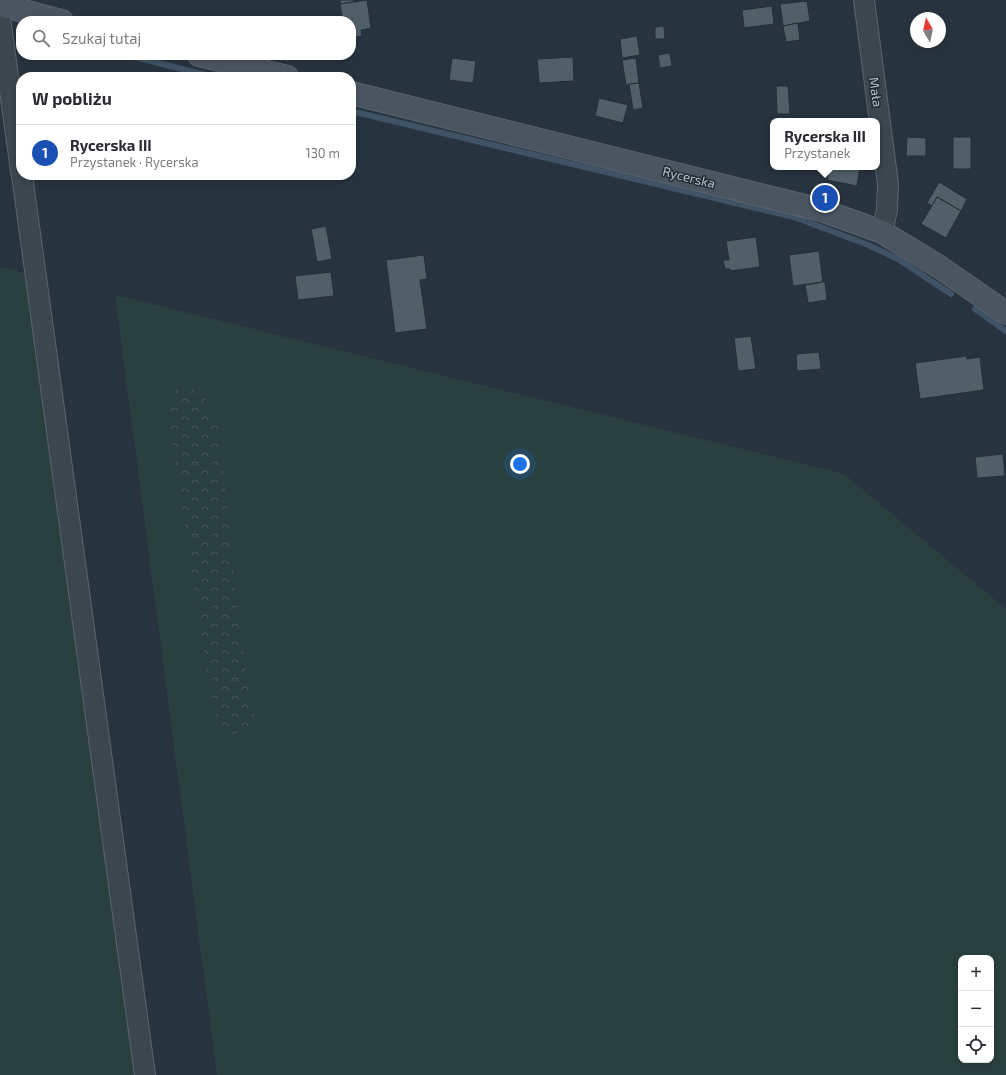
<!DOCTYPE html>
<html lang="pl">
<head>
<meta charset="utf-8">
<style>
  :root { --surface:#fff; --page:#f7f7f7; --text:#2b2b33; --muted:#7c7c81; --line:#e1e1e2; --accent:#b45309 }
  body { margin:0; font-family:"Exo 2",sans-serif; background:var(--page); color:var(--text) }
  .controls { position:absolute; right:12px; bottom:12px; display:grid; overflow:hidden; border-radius:8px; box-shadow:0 2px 6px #0003 }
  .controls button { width:36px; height:36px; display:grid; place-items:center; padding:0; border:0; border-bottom:1px solid var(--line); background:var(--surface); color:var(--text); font:20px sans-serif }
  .compass { position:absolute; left:910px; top:12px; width:36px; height:36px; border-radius:50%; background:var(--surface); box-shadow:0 2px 6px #0003; rotate:351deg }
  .you { position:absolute; left:520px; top:464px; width:14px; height:14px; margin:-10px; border:3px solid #fff; border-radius:50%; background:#1a73e8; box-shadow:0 0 0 6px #1a73e833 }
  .badge { display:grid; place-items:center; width:26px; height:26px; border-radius:50%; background:var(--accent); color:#fff; font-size:13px; font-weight:700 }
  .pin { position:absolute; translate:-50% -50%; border:2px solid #fff; box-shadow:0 1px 4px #0006 }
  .popup { position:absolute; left:770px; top:118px; width:110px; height:52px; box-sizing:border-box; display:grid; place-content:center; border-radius:8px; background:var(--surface); filter:drop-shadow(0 1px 3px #0005); font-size:13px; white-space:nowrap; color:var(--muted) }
  .popup b { font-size:15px; color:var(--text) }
  .popup::after { content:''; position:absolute; left:50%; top:100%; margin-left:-8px; border:8px solid transparent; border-top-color:var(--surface) }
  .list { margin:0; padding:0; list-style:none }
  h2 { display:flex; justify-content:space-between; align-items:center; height:52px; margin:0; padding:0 16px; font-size:17px }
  h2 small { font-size:13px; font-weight:400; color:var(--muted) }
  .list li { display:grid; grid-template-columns:26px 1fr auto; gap:12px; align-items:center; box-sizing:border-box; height:56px; padding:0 16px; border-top:1px solid var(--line) }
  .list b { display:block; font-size:15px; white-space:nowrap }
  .list p { margin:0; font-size:13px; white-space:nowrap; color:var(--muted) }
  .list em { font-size:13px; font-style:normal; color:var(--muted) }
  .icon { flex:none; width:22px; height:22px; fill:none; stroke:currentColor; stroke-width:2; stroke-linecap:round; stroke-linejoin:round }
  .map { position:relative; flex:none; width:1006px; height:1075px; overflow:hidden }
  .search { position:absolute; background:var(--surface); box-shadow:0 2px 6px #0003; left:16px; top:16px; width:340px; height:44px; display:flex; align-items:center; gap:10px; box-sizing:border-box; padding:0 14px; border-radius:16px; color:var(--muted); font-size:15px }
  .panel { position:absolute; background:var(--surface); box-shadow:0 2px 6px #0003; left:16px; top:72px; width:340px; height:108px; border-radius:16px }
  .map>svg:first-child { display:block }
  .green { fill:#29403f; fill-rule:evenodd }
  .forest { fill:url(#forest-crowns) }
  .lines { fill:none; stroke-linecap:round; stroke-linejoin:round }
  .stream { stroke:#3e5466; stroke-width:6 }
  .building { fill:#515f69; stroke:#222d36 }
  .street-casing { stroke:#59646c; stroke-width:22 }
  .secondary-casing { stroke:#59646c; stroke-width:24 }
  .street { stroke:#3b464f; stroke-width:20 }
  .secondary { stroke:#4a5561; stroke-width:22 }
  .labels { text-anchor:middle; stroke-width:3; stroke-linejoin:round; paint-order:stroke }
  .street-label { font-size:13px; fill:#b8c1c9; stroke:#202b34 }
</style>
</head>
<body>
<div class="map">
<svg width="1006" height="1075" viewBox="0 0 1006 1075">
  <defs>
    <pattern id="forest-crowns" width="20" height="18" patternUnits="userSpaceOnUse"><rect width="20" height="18" fill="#29403f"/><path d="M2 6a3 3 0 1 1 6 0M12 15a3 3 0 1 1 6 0" fill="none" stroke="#465a59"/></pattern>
  </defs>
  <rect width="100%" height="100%" fill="#27343f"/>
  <g class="green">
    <path d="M0 267 40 277 152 1075H0Z"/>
    <path d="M115 295 844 474 1006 609V1075H217ZM961 958H991V1060H961Z"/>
  </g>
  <path class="forest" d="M180 385 202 394 220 427 222 454 239 631 256 722 233 735 219 729 206 665 170 427 168 402Z"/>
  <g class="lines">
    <g class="stream">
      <path d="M127 55 213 77"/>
      <path d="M351 111 794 217 866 244 898 259 951 294"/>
      <path d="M975 309 1006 331"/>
    </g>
  </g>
  <g class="building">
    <path d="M340 0H354V2L340 4Z"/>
    <path d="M367 0 371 28 361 30 362 36 355 37 354 31H351V21H343L340 4Z"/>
    <path d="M807 1 810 21 783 26 780 4Z"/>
    <path d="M772 6 774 24 744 28 742 10Z"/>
    <path d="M798 23 800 40 786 42 783 26Z"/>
    <path d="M664 26 665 39H655V27Z"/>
    <path d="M637 36 640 55 622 58 620 39Z"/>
    <path d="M670 53 672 66 660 68 658 55Z"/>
    <path d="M573 57 574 81 539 83 537 59Z"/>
    <path d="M452 58 476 61 473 83 449 80Z"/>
    <path d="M636 58 639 83 626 85 622 60Z"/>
    <path d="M639 83 643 108 633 110 629 84Z"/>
    <path d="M776 86H788L790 114H777Z"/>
    <path d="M599 98 628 105 623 123 595 116Z"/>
    <path d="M907 137 926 138V156H906Z"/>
    <rect x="953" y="137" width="18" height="32"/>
    <path d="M783 167H806L805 170Z"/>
    <path d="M830 167H860L857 186 827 180Z"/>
    <path d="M939 182 967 199 961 211 937 197 932 206 927 203Z"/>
    <path d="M937 197 961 211 946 238 921 224Z"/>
    <path d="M326 226 332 259 317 262 311 229Z"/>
    <path d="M756 237 760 267 730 271V269H725L723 260H729L726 241Z"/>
    <path d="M819 251 823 282 793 286 789 255Z"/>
    <path d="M424 255 427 279 420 280 427 329 395 333 386 260Z"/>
    <path d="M331 272 334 296 298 300 295 276Z"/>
    <path d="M823 282H825L827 300 808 303 805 285Z"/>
    <path d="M751 336 756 369 738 371 734 338Z"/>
    <path d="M819 352 821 369 797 371 796 354Z"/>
    <path d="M967 356V359L980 357 984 390 920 399 915 363Z"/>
    <path d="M1003 454 1005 476 977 478 975 457Z"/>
  </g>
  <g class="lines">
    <defs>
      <g id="street">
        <path d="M864 0 888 184 887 210 882 232"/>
        <path d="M0 18 21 171"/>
        <path d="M22 175 145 1075"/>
      </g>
      <g id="secondary">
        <path d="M0 5 62 21"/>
        <path d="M199 55 287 77"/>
        <path d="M351 93 821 210 882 232 938 266 1006 313"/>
      </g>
    </defs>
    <use href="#street" class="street-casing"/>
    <use href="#secondary" class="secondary-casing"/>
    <use href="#street" class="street"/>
    <use href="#secondary" class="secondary"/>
  </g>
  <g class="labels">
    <g class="street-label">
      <text transform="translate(876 92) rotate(82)" y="5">Mała</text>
      <text transform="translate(689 177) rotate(14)" y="5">Rycerska</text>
    </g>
  </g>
</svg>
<div class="controls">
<button>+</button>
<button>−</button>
<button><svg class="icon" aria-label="locate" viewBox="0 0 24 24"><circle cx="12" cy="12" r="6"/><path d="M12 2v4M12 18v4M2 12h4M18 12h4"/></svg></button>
</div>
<svg class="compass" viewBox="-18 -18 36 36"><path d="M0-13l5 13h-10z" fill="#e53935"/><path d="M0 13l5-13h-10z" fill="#7c7c81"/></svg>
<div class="you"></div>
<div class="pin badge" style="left:825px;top:198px;background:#1a4fb4">1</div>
<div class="popup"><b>Rycerska III</b>Przystanek</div>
<div class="search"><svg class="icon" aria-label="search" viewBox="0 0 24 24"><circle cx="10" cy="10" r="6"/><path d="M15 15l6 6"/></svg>Szukaj tutaj</div>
<section class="panel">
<h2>W pobliżu<small></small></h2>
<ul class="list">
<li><span class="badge" style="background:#1a4fb4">1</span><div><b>Rycerska III</b><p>Przystanek · Rycerska</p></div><em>130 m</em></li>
</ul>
</section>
</div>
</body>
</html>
